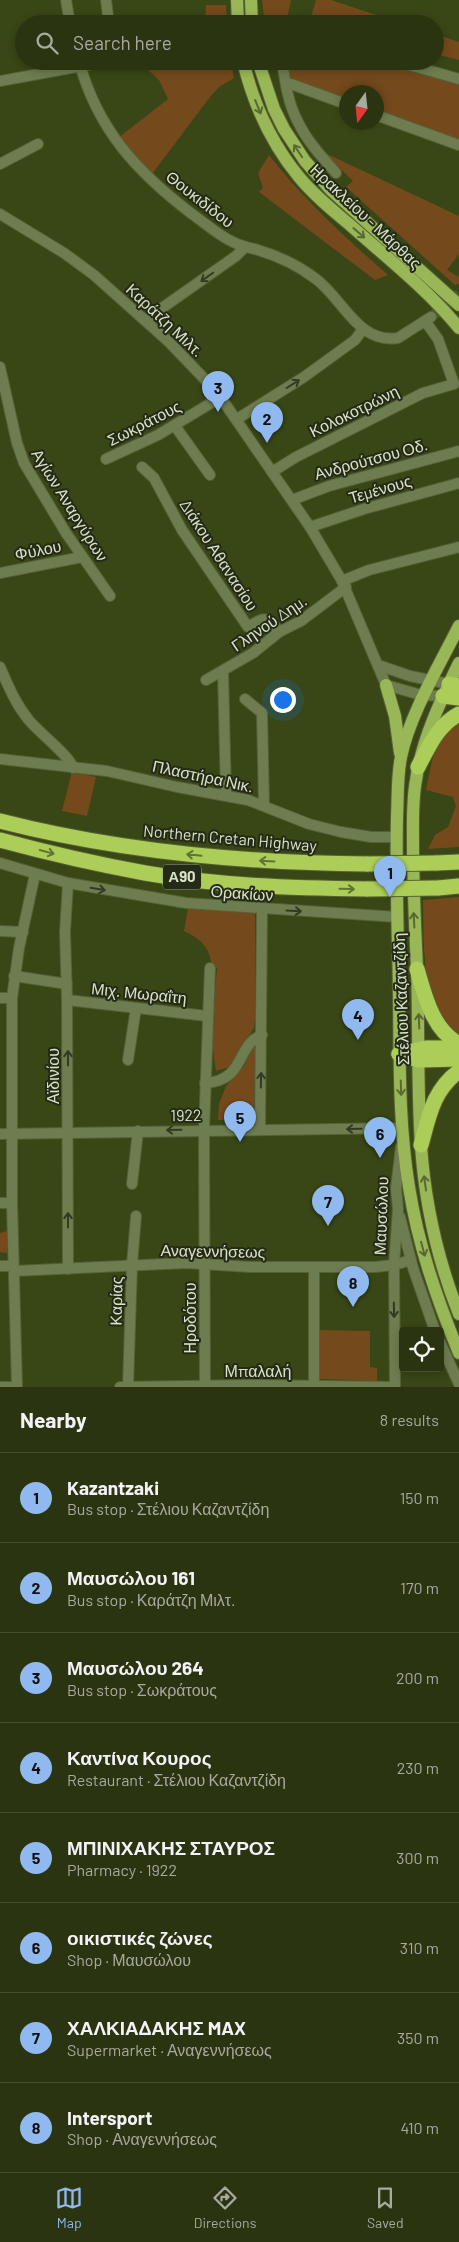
<!DOCTYPE html>
<html lang="en">
<head>
<meta charset="utf-8">
<style>
  :root { --surface:#2b3410; --page:#373f1e; --text:#f1f3f6; --muted:#a6aa9f; --line:#474f30; --accent:#90b9f0 }
  body { margin:0; font-family:Barlow,sans-serif; background:var(--page); color:var(--text) }
  .controls { position:absolute; right:15px; bottom:15px; display:grid; overflow:hidden; border-radius:5px; box-shadow:0 2px 8px #0003 }
  .controls button { width:45px; height:45px; display:grid; place-items:center; padding:0; border:0; border-bottom:1px solid var(--line); background:var(--surface); color:var(--text); font:25px sans-serif }
  .compass { position:absolute; left:339px; top:85px; width:45px; height:45px; border-radius:50%; background:var(--surface); box-shadow:0 2px 8px #0003; rotate:195deg }
  .you { position:absolute; left:282px; top:699px; width:18px; height:18px; margin:-12px; border:4px solid #fff; border-radius:50%; background:#1a73e8; box-shadow:0 0 0 8px #1a73e833 }
  .badge { display:grid; place-items:center; width:32px; height:32px; border-radius:50%; background:var(--accent); color:#111; font-size:16px; font-weight:700 }
  .pin { position:absolute; translate:-50% -41px; filter:drop-shadow(0 1px 2px #0008) }
  .pin::after { content:''; position:absolute; top:26px; width:18px; height:15px; background:inherit; clip-path:polygon(0 0,100% 0,50% 100%) }
  .list { margin:0; padding:0; list-style:none }
  h2 { display:flex; justify-content:space-between; align-items:center; height:65px; margin:0; padding:0 20px; font-size:21px }
  h2 small { font-size:16px; font-weight:400; color:var(--muted) }
  .list li { display:grid; grid-template-columns:32px 1fr auto; gap:15px; align-items:center; box-sizing:border-box; height:90px; padding:0 20px; border-top:1px solid var(--line) }
  .list b { display:block; font-size:19px; white-space:nowrap }
  .list p { margin:0; font-size:16px; white-space:nowrap; color:var(--muted) }
  .list em { font-size:16px; font-style:normal; color:var(--muted) }
  .icon { flex:none; width:28px; height:28px; fill:none; stroke:currentColor; stroke-width:2; stroke-linecap:round; stroke-linejoin:round }
  .map { position:relative; flex:none; width:459px; height:1387px; overflow:hidden }
  .search { position:absolute; background:var(--surface); box-shadow:0 2px 8px #0003; left:15px; right:15px; top:15px; height:55px; display:flex; align-items:center; gap:12px; box-sizing:border-box; padding:0 18px; border-radius:28px; color:var(--muted); font-size:19px }
  .sheet { height:785px; background:var(--surface) }
  nav { display:flex; justify-content:space-around; align-items:center; box-sizing:border-box; height:70px; border-top:1px solid var(--line); background:var(--surface); font-size:14px; color:var(--muted) }
  nav a { display:grid; justify-items:center; gap:2px }
  nav .on { color:var(--accent) }
  .map>svg:first-child { display:block }
  .green { fill:#74491c }
  .lines { fill:none; stroke-linecap:round; stroke-linejoin:round }
  .minor-tunnel { stroke:#515d30; stroke-width:10; stroke-dasharray:10 5; stroke-linecap:butt }
  .minor-casing { stroke:#566235; stroke-width:12 }
  .major-casing { stroke:#566235; stroke-width:14 }
  .highway-casing { stroke:#566235; stroke-width:17 }
  .minor { stroke:#6e7d50; stroke-width:10 }
  .major { stroke:#9ab757; stroke-width:12 }
  .highway { stroke:#accd57; stroke-width:15 }
  .highway-bridge-casing { stroke:#566235; stroke-width:17; stroke-linecap:butt }
  .highway-bridge { stroke:#accd57; stroke-width:15 }
  .oneway { stroke:#596933 }
  .oneway2 { stroke:#323b21 }
  .oneway3 { stroke:#617333 }
  .labels { text-anchor:middle; stroke-width:4; stroke-linejoin:round; paint-order:stroke }
  .shield { fill:#232a15; stroke:#a2ab92; stroke-width:1 }
  .shield-label { font-size:15px; font-weight:bold; fill:#d9e2c8 }
  .street-label { font-size:16px; fill:#d9e2c8; stroke:#232a15 }
</style>
</head>
<body>
<div class="map">
<svg width="459" height="1387" viewBox="0 0 459 1387">
  <rect width="100%" height="100%" fill="#394615"/>
  <g class="green">
    <path d="M262 0H291L286 24H265Z"/>
    <path d="M316 0H331L403 24H309Z"/>
    <path d="M206 5H226L227 24H205Z"/>
    <path d="M435 34 459 42V60L435 54Z"/>
    <path d="M139 61H156L157 65H203V61H231L234 78 219 87 210 97 152 174 118 138 168 99 159 80Z"/>
    <path d="M286 61H388L459 82V141L377 111 376 92H346V101L294 81 289 76Z"/>
    <path d="M323 152 459 216V254L447 270 459 277V284L455 285 346 187 353 181Z"/>
    <path d="M269 155C304 200 345 237 388 275L375 280 259 192 263 188 258 173Z"/>
    <path d="M459 722V847L428 849 435 835 448 827 456 806 453 797 426 790C433 757 432 744 459 722Z"/>
    <path d="M72 771 96 777 87 816 62 811Z"/>
    <path d="M459 897V1037C420 1004 424 947 423 900Z"/>
    <path d="M188 908 255 913V1018L254 1028 229 1067 216 1071 211 1038 217 968 211 962C209 946 198 937 184 931Z"/>
    <path d="M254 1045 257 1047 253 1120H218L219 1104 226 1086 244 1066Z"/>
    <path d="M7 1231V1253L0 1252V1233Z"/>
    <path d="M319 1330 370 1331V1367L377 1368V1381L319 1379Z"/>
  </g>
  <g class="lines">
    <path class="minor-tunnel" d="M431 317 459 294"/>
    <defs>
      <g id="minor">
        <path d="M66 0 70 24"/>
        <path d="M106 0 109 24"/>
        <path d="M79 61C97 129 137 172 192 214 205 223 218 235 233 242 241 246 250 248 258 250 278 256 299 266 316 279 343 299 358 344 398 338L431 317"/>
        <path d="M282 61C285 81 288 104 298 122 307 141 322 157 336 173"/>
        <path d="M395 61 459 79"/>
        <path d="M0 81 109 61"/>
        <path d="M286 84H291L346 104"/>
        <path d="M376 115 459 145"/>
        <path d="M0 164 38 144"/>
        <path d="M0 214 64 253 94 275 169 342 217 392 310 527 342 581 386 685 421 695 443 696"/>
        <path d="M145 320 236 256 245 247"/>
        <path d="M0 367 17 443 24 463 66 533 110 596"/>
        <path d="M237 419 304 377 355 340 363 329"/>
        <path d="M175 426 210 475"/>
        <path d="M106 459 158 435 221 397"/>
        <path d="M142 467 154 478 182 530 248 627C264 617 268 615 279 632"/>
        <path d="M272 472 296 457 423 393 454 384 438 339 425 321"/>
        <path d="M292 500 329 486 459 451"/>
        <path d="M310 527 364 509 459 483"/>
        <path d="M0 573 82 557"/>
        <path d="M342 581 369 570 459 547"/>
        <path d="M378 665 410 676 449 684"/>
        <path d="M0 667C8 685 15 703 28 719 37 731 71 757 73 768"/>
        <path d="M223 672 226 795"/>
        <path d="M206 680 253 653 279 632 301 621 346 587"/>
        <path d="M245 699 262 713 264 805"/>
        <path d="M0 759 107 771 177 787 248 800 309 824 341 832 371 837H396"/>
        <path d="M0 863 68 883 186 903 397 917"/>
        <path d="M0 931 23 932"/>
        <path d="M14 976 67 984"/>
        <path d="M0 998H12"/>
        <path d="M67 1000 207 1016"/>
        <path d="M128 1060 136 1008"/>
        <path d="M205 1083C246 1081 236 1044 262 1035"/>
        <path d="M260 1129 262 909"/>
        <path d="M0 1134 402 1128"/>
        <path d="M132 1184 138 1131"/>
        <path d="M0 1203H12"/>
        <path d="M400 1217 413 1268 435 1331"/>
        <path d="M0 1266H13"/>
        <path d="M314 1267V1387"/>
        <path d="M68 1269 67 1000 65 932 68 883"/>
        <path d="M14 1271 186 1263 250 1267H375L394 1265 411 1260"/>
        <path d="M440 1342 459 1384"/>
        <path d="M0 1387H16"/>
        <path d="M17 1387 12 1203V998L19 948 35 874"/>
        <path d="M120 1387 250 1385 395 1387"/>
        <path d="M128 1387 132 1265 136 1216"/>
        <path d="M205 1387 204 1130 210 968"/>
        <path d="M395 1387 394 1265 398 1209 396 1188 401 1147"/>
      </g>
      <g id="major">
        <path d="M237 0 238 24"/>
        <path d="M251 0 252 24"/>
        <path d="M243 61C253 103 271 143 299 177 313 194 331 209 349 224 386 257 427 289 459 328"/>
        <path d="M258 61 274 109 284 129 305 161 331 190 459 305"/>
        <path d="M459 626C440 664 409 716 401 757 397 776 398 797 397 817 396 861 397 905 398 949 401 1028 396 1109 409 1187 418 1245 437 1299 459 1353"/>
        <path d="M459 663C441 700 422 739 416 780 412 801 413 822 413 844 413 885 415 927 417 968 419 1027 417 1087 421 1146 425 1203 438 1261 459 1314"/>
        <path d="M386 685 395 716 400 753"/>
      </g>
      <g id="highway">
        <path d="M449 684 459 686"/>
        <path d="M443 696 459 698"/>
        <path d="M418 767C429 746 438 725 459 714"/>
        <path d="M0 821C121 852 244 863 368 864"/>
        <path d="M0 840C48 853 96 864 145 873 218 886 294 888 368 889"/>
        <path d="M436 863 459 862"/>
        <path d="M438 888 459 886"/>
        <path d="M417 969C425 996 432 1029 459 1044"/>
        <path d="M399 1054 419 1060 459 1059"/>
        <path d="M399 1054 426 1048H459"/>
        <path d="M421 1145C429 1116 433 1090 459 1071"/>
      </g>
    </defs>
    <use href="#minor" class="minor-casing"/>
    <use href="#major" class="major-casing"/>
    <use href="#highway" class="highway-casing"/>
    <use href="#minor" class="minor"/>
    <use href="#major" class="major"/>
    <use href="#highway" class="highway"/>
    <defs>
      <g id="highway-bridge">
        <path d="M368 864 436 863"/>
        <path d="M368 889 438 888"/>
      </g>
    </defs>
    <use href="#highway-bridge" class="highway-bridge-casing"/>
    <use href="#highway-bridge" class="highway-bridge"/>
  </g>
  <defs><path id="oneway-shaft" d="M-6 0H5M1.5-3L5.5 0L1.5 3" fill="none" stroke-width="1.6" stroke-linecap="round" stroke-linejoin="round" transform="scale(1.25)"/></defs>
  <g class="oneway">
    <use href="#oneway-shaft" transform="translate(258 107) rotate(68)"/>
    <use href="#oneway-shaft" transform="translate(298 151) rotate(-124)"/>
    <use href="#oneway-shaft" transform="translate(359 233) rotate(41)"/>
    <use href="#oneway-shaft" transform="translate(414 920) rotate(-93)"/>
    <use href="#oneway-shaft" transform="translate(419 1021) rotate(-92)"/>
    <use href="#oneway-shaft" transform="translate(401 1088) rotate(88)"/>
    <use href="#oneway-shaft" transform="translate(425 1183) rotate(-98)"/>
    <use href="#oneway-shaft" transform="translate(423 1249) rotate(75)"/>
  </g>
  <g class="oneway2">
    <use href="#oneway-shaft" transform="translate(207 277) rotate(145)"/>
    <use href="#oneway-shaft" transform="translate(293 384) rotate(-32)"/>
    <use href="#oneway-shaft" transform="translate(98 889) rotate(10)"/>
    <use href="#oneway-shaft" transform="translate(294 911) rotate(3)"/>
    <use href="#oneway-shaft" transform="translate(68 1058) rotate(-90)"/>
    <use href="#oneway-shaft" transform="translate(261 1080) rotate(-89)"/>
    <use href="#oneway-shaft" transform="translate(354 1129) rotate(179)"/>
    <use href="#oneway-shaft" transform="translate(174 1130) rotate(179)"/>
    <use href="#oneway-shaft" transform="translate(68 1220) rotate(-90)"/>
    <use href="#oneway-shaft" transform="translate(394 1310) rotate(89)"/>
  </g>
  <g class="oneway3">
    <use href="#oneway-shaft" transform="translate(47 852) rotate(15)"/>
    <use href="#oneway-shaft" transform="translate(194 855) rotate(-174)"/>
    <use href="#oneway-shaft" transform="translate(267 861) rotate(-177)"/>
    <use href="#oneway-shaft" transform="translate(347 889) rotate(1)"/>
  </g>
  <g class="labels">
    <rect class="shield" x="163" y="864.5" width="38" height="25" rx="4"/>
    <g class="shield-label">
      <text x="182" y="882">Α90</text>
    </g>
    <g class="street-label">
      <text transform="translate(200 199) rotate(38)" y="6">Θουκιδίδου</text>
      <text transform="translate(366 216) rotate(43)" y="6">Ηρακλείου - Μάρθας</text>
      <text transform="translate(165 320) rotate(43)" y="6">Καράτζη Μιλτ.</text>
      <text transform="translate(354 411) rotate(-26)" y="6">Κολοκοτρώνη</text>
      <text transform="translate(144 423) rotate(-27)" y="6">Σωκράτους</text>
      <text transform="translate(371 459) rotate(-15)" y="6">Ανδρούτσου Οδ.</text>
      <text transform="translate(380 489) rotate(-16)" y="6">Τεμένους</text>
      <text transform="translate(70 505) rotate(58)" y="6">Αγίων Αναργύρων</text>
      <text transform="translate(38 550) rotate(-11)" y="6">Φύλου</text>
      <text transform="translate(219 555) rotate(57)" y="6">Διάκου Αθανασίου</text>
      <text transform="translate(269 623) rotate(-34)" y="6">Γληνού Δημ.</text>
      <text transform="translate(203 776) rotate(12)" y="6">Πλαστήρα Νικ.</text>
      <text transform="translate(230 838) rotate(5)" y="6">Northern Cretan Highway</text>
      <text transform="translate(242 893) rotate(4)" y="6">Ορακίων</text>
      <text transform="translate(139 993) rotate(6)" y="6">Μιχ. Μωραΐτη</text>
      <text transform="translate(401 999) rotate(-92)" y="6">Στέλιου Καζαντζίδη</text>
      <text transform="translate(53 1076) rotate(-90)" y="6">Αϊδινίου</text>
      <text transform="translate(186 1115) rotate(-1)" y="6">1922</text>
      <text transform="translate(381 1216) rotate(-88)" y="6">Μαυσώλου</text>
      <text transform="translate(213 1251) rotate(1)" y="6">Αναγεννήσεως</text>
      <text transform="translate(116 1301) rotate(-89)" y="6">Καρίας</text>
      <text transform="translate(190 1318) rotate(-90)" y="6">Ηροδότου</text>
      <text x="258" y="1377">Μπαλαλή</text>
    </g>
  </g>
</svg>
<div class="controls">
<button><svg class="icon" aria-label="locate" viewBox="0 0 24 24"><circle cx="12" cy="12" r="6"/><path d="M12 2v4M12 18v4M2 12h4M18 12h4"/></svg></button>
</div>
<svg class="compass" viewBox="-18 -18 36 36"><path d="M0-13l5 13h-10z" fill="#e53935"/><path d="M0 13l5-13h-10z" fill="#a6aa9f"/></svg>
<div class="you"></div>
<div class="pin badge" style="left:390px;top:897px">1</div>
<div class="pin badge" style="left:267px;top:443px">2</div>
<div class="pin badge" style="left:218px;top:412px">3</div>
<div class="pin badge" style="left:358px;top:1040px">4</div>
<div class="pin badge" style="left:240px;top:1142px">5</div>
<div class="pin badge" style="left:380px;top:1158px">6</div>
<div class="pin badge" style="left:328px;top:1226px">7</div>
<div class="pin badge" style="left:353px;top:1307px">8</div>
<div class="search"><svg class="icon" aria-label="search" viewBox="0 0 24 24"><circle cx="10" cy="10" r="6"/><path d="M15 15l6 6"/></svg>Search here</div>
</div>
<section class="sheet">
<h2>Nearby<small>8 results</small></h2>
<ul class="list">
<li><span class="badge">1</span><div><b>Kazantzaki</b><p>Bus stop · Στέλιου Καζαντζίδη</p></div><em>150 m</em></li>
<li><span class="badge">2</span><div><b>Μαυσώλου 161</b><p>Bus stop · Καράτζη Μιλτ.</p></div><em>170 m</em></li>
<li><span class="badge">3</span><div><b>Μαυσώλου 264</b><p>Bus stop · Σωκράτους</p></div><em>200 m</em></li>
<li><span class="badge">4</span><div><b>Καντίνα Κουρος</b><p>Restaurant · Στέλιου Καζαντζίδη</p></div><em>230 m</em></li>
<li><span class="badge">5</span><div><b>ΜΠΙΝΙΧΑΚΗΣ ΣΤΑΥΡΟΣ</b><p>Pharmacy · 1922</p></div><em>300 m</em></li>
<li><span class="badge">6</span><div><b>οικιστικές ζώνες</b><p>Shop · Μαυσώλου</p></div><em>310 m</em></li>
<li><span class="badge">7</span><div><b>ΧΑΛΚΙΑΔΑΚΗΣ MAX</b><p>Supermarket · Αναγεννήσεως</p></div><em>350 m</em></li>
<li><span class="badge">8</span><div><b>Intersport</b><p>Shop · Αναγεννήσεως</p></div><em>410 m</em></li>
</ul>
</section>
<nav>
<a class="on"><svg class="icon" aria-label="map" viewBox="0 0 24 24"><path d="M3 6l6-2 6 2 6-2v14l-6 2-6-2-6 2zM9 4v14M15 6v14"/></svg>Map</a>
<a><svg class="icon" aria-label="directions" viewBox="0 0 24 24"><path d="M12 3l9 9-9 9-9-9zM9 14v-3h6M13 9l2 2-2 2"/></svg>Directions</a>
<a><svg class="icon" aria-label="saved" viewBox="0 0 24 24"><path d="M7 4h10v16l-5-4-5 4z"/></svg>Saved</a>
</nav>
</body>
</html>
